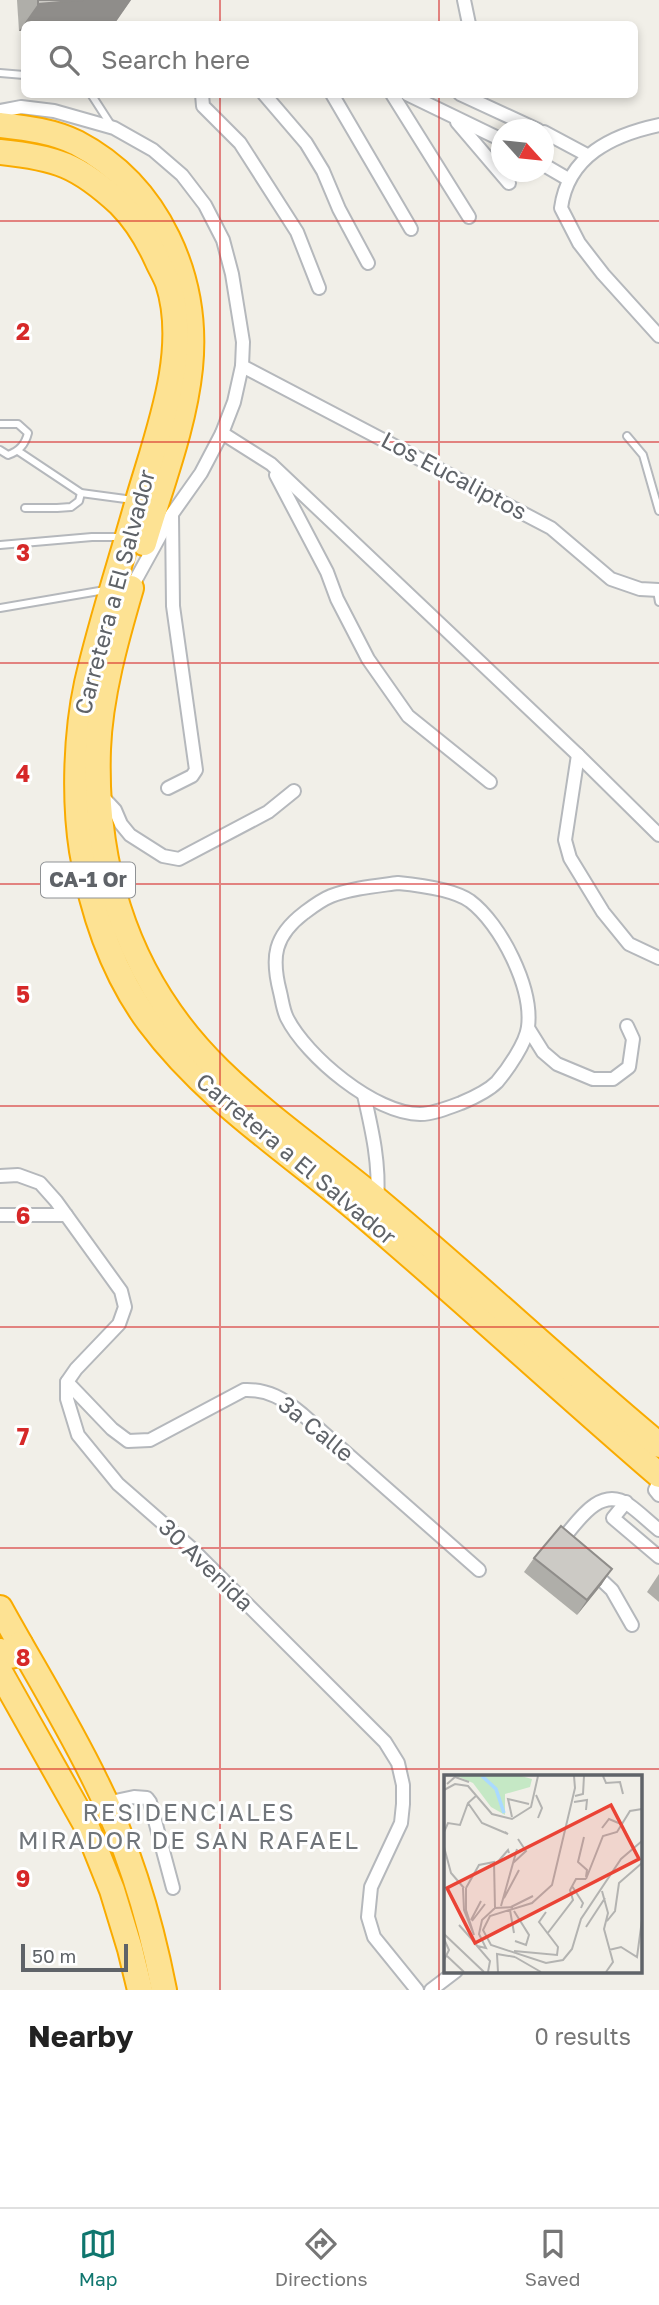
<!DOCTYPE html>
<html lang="en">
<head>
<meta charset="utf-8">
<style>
  :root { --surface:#fff; --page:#f2f2f2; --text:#222; --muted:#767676; --line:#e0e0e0; --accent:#0f766e }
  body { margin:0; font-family:"Golos Text",sans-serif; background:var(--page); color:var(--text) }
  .compass { position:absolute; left:491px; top:119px; width:63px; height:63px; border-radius:50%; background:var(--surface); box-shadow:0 4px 10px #0003; rotate:117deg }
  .scale { position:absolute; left:21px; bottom:18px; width:107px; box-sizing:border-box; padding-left:7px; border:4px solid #5f6368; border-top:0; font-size:19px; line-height:24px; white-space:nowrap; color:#5f6368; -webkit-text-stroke:5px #fff; paint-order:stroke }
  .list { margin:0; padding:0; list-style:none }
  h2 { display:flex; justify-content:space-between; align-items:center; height:91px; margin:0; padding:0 28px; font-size:30px }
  h2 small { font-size:23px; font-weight:400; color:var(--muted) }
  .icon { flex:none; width:38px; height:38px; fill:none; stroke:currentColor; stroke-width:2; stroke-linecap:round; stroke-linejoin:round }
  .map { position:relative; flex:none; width:659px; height:1990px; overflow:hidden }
  .search { position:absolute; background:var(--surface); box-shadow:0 4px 10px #0003; left:21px; right:21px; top:21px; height:77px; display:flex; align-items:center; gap:18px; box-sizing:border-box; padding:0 24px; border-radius:10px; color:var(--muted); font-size:26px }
  .sheet { height:217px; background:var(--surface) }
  nav { display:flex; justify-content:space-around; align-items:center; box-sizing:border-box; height:98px; border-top:2px solid var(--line); background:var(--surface); font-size:19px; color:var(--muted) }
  nav a { display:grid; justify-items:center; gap:4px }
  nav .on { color:var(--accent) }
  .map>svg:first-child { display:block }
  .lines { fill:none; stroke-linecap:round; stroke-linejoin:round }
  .lane-casing { stroke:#b5b8bc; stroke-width:10 }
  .street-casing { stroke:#b5b8bc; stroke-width:16 }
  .highway-casing { stroke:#f9ab00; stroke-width:28 }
  .lane { stroke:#fff; stroke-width:6 }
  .street { stroke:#fff; stroke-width:12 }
  .highway { stroke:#fde293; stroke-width:24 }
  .wall { fill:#afaea9 }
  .shaded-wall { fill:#8f8d8a }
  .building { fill:#cccac5; stroke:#8f8d8a; stroke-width:2 }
  .grid { fill:none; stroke:#d62828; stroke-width:2; stroke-opacity:0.55 }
  .labels { text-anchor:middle; stroke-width:6; stroke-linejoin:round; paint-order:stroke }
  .shield { fill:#fff; stroke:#8f9295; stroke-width:2 }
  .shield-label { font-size:21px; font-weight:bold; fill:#5f6368 }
  .street-label { font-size:23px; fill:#5f6368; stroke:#fff }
  .neighbourhood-label { font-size:24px; letter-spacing:2px; fill:#70757a; stroke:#fff }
  .inset-river { fill:none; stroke:#aadaff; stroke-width:3.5 }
  .inset-road { fill:none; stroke:#b3b3b1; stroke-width:2 }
  .view { fill:#ea4335; fill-opacity:0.15; stroke:#ea4335; stroke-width:3.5 }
  .inset-edge { fill:none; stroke:#5f6368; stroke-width:3.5 }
  .grid-label { font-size:23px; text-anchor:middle; font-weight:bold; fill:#d62828; stroke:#fff; stroke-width:6; stroke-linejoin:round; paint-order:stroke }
</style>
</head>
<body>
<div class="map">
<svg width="659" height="1990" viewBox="0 0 659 1990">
  <rect width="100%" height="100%" fill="#f1efe8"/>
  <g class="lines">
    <defs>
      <g id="lane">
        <path d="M0 73 24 75"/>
        <path d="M91 94 111 125"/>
        <path d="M0 424H18L28 433C25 445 19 451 8 455L0 450"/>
        <path d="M627 436 643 455 659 511"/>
        <path d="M18 451 81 493 133 500"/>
        <path d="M25 508H57L71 507 79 501 81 493"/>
        <path d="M0 545 92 537H120"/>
        <path d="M657 591 659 602"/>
        <path d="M0 608 105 590"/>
      </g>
      <g id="street">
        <path d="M464 0 469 24"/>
        <path d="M202 94 203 106 240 143 297 232 319 288"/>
        <path d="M264 94 306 143 323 171 339 209 368 263"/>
        <path d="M332 94 411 229"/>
        <path d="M392 94 469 217"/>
        <path d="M407 94 502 140"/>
        <path d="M460 94 538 130"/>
        <path d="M0 111 21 107 54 111 114 128 153 150 182 175 205 205 223 240 232 274 243 342 242 366 234 402 222 433 201 473 172 514 129 592"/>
        <path d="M457 122 509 183"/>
        <path d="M659 125C612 135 568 156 561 208L579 243 603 274 659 336"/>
        <path d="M544 132 587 155"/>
        <path d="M544 165 568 179"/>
        <path d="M242 366 551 528 611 579 640 589 659 590"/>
        <path d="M222 433 271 464 578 755 659 835"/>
        <path d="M276 475 327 572 337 599 368 659 408 716 490 782"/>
        <path d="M578 755 565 840 570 858 603 912 629 944 659 958"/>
        <path d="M168 788 192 776 196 770 173 606 172 515"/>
        <path d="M102 796 115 810 121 824 130 835 163 856 179 859 268 812 294 791"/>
        <path d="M398 883C419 885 453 889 470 901 501 924 533 988 528 1027 526 1043 508 1069 497 1082 488 1091 473 1098 461 1103 448 1108 433 1114 420 1114 375 1114 306 1056 287 1018 283 1010 282 1000 280 992 271 957 274 936 304 913 312 907 321 900 331 896 352 888 376 886 398 883Z"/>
        <path d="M528 1028 543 1052 557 1064 593 1079H613L629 1067 633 1039 627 1026"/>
        <path d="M364 1095C372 1130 380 1164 377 1200"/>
        <path d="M0 1176 18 1175 40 1183 56 1201 121 1291 125 1307 119 1324 76 1369 67 1382V1399L78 1435 118 1484 190 1547 385 1742 398 1763 403 1785V1804L401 1823 371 1887 368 1917 374 1937 417 1990"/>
        <path d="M0 1215H66"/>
        <path d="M67 1382 112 1429 128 1441 150 1440 244 1390C268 1389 284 1399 302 1414L479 1570"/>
        <path d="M659 1481 655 1490 659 1495"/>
        <path d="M626 1502 613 1518 659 1557"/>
        <path d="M561 1544 562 1540C578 1521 600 1485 629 1505 639 1512 649 1522 659 1530"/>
        <path d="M593 1572 612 1590 632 1625"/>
        <path d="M106 1803 134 1797 147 1798 150 1802 173 1888"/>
        <path d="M431 1990 456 1971"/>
      </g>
      <g id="highway">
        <path d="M0 125C26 128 53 131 77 143 159 186 199 278 190 368 184 427 161 485 144 543"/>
        <path d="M0 152C57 158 78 165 120 204 137 221 147 238 157 260 160 267 165 275 168 283 190 350 158 432 139 497 122 559 101 621 87 683 76 734 74 800 82 851 92 911 113 973 149 1022 207 1100 289 1152 362 1214 462 1299 559 1389 659 1475"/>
        <path d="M131 588C116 639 100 696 98 749 94 872 130 983 219 1070 267 1117 324 1156 376 1199 472 1279 563 1365 659 1445"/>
        <path d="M0 1608C32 1666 67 1722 96 1782 129 1847 150 1919 164 1990"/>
        <path d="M0 1651C4 1656 8 1657 15 1655L20 1644"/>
        <path d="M0 1672 86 1825 112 1890 130 1949 140 1990"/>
      </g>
    </defs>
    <use href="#lane" class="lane-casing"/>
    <use href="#street" class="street-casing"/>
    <use href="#highway" class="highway-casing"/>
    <use href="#lane" class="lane"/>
    <use href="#street" class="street"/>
    <use href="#highway" class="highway"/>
  </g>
  <g class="wall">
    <path d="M17 0H131L115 23 19 31Z"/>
    <path d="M534 1558 602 1584 577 1615 524 1572Z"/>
    <path d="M659 1574V1602L647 1592Z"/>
  </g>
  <g class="shaded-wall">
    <path d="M83 0H131L115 23 97 24H24V31H19L38 4Z"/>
    <path d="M612 1569 602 1584 577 1615 587 1600Z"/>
  </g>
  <g class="building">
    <path d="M38 0H83L38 4Z"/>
    <path d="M561 1526 612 1569 587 1600 534 1558Z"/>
  </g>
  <path class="grid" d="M220 0V24M439 0V24M220 94V1990M439 94V1990M0 221H659M0 442H659M0 663H659M0 884H659M0 1106H659M0 1327H659M0 1548H659M0 1769H659"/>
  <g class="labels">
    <rect class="shield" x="41" y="862.5" width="94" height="35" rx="5"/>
    <g class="shield-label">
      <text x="88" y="887">CA-1 Or</text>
    </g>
    <g class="street-label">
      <text transform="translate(454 476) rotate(28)" y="8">Los Eucaliptos</text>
      <text transform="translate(115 592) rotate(-75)" y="8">Carretera a El Salvador</text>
      <text transform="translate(296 1159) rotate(40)" y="8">Carretera a El Salvador</text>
      <text transform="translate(316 1429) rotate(39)" y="8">3a Calle</text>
      <text transform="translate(206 1565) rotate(44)" y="8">30 Avenida</text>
    </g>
    <g class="neighbourhood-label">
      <text x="189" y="1821">RESIDENCIALES<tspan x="189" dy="28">MIRADOR DE SAN RAFAEL</tspan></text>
    </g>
  </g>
  <g transform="translate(444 1775)">
    <rect width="198" height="198" fill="#f1efe8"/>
    <path d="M13 1H77L88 4 86 12 61 19V40L47 32 29 8Z" fill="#c5e8c5"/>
    <path class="inset-river" d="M38 1 52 14 60 38"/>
    <path class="inset-road" d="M130 1 131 13 108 110 88 128 46 141 39 155 47 170 102 188 119 185 128 174 137 144 177 84 198 66M159 1 162 8 176 7 179 19M3 9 11 2 25 7M0 15 11 9 24 11 48 39 68 44 87 32 94 1M92 20 98 33 94 43M131 21 139 19 140 1M130 27 143 25 142 35M24 28 38 48 64 59 61 57M68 42 64 24 85 29M158 53 165 44 177 49M0 57 4 48 16 50 24 28 33 20M140 62 134 87 143 95 142 102M0 72 7 98 20 113M69 88 82 76 74 64M52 89 64 75 65 78M142 104 159 61 173 57 186 36 198 34M128 111 139 128 137 133M19 113 20 135 30 160 22 135V113M22 113 35 90 50 87 51 133M158 116 164 138 160 154 169 187 162 197M60 123 75 95M57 131 73 74M67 132 89 121M66 135 70 158M70 136 85 160 82 170 71 166M27 145 37 126M28 146 41 129M163 146 171 136 175 108 198 88M15 150 33 170M142 152 161 123M0 159 40 197M103 159 129 125 126 115 132 104H142M0 164 5 175 0 185M165 175 177 172 193 182 198 145M70 176 113 180 114 172 95 147 102 137M3 181 20 197M71 182 97 197M44 197 46 186 33 171 42 173 35 159 38 145 51 133 69 132M54 197 53 179 71 182"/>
    <path class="view" d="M167 30 195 84 31 168 3 113Z"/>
    <rect width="198" height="198" class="inset-edge"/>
  </g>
  <g class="grid-label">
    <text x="23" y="340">2</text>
    <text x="23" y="561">3</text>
    <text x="23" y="782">4</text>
    <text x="23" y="1003">5</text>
    <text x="23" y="1224">6</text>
    <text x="23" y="1445">7</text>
    <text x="23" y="1666">8</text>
    <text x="23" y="1887">9</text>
  </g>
</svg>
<svg class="compass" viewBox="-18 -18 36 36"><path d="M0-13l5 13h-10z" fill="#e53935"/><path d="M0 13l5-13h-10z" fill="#767676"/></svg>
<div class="scale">50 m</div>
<div class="search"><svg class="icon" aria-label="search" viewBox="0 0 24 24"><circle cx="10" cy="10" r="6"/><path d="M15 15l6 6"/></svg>Search here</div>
</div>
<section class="sheet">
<h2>Nearby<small>0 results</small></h2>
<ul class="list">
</ul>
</section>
<nav>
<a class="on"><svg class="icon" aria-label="map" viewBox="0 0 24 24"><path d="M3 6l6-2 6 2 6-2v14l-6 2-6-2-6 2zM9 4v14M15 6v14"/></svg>Map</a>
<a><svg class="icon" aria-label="directions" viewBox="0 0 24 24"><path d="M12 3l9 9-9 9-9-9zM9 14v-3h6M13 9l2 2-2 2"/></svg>Directions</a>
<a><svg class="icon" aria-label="saved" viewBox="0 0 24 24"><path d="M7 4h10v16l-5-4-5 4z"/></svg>Saved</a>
</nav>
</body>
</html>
